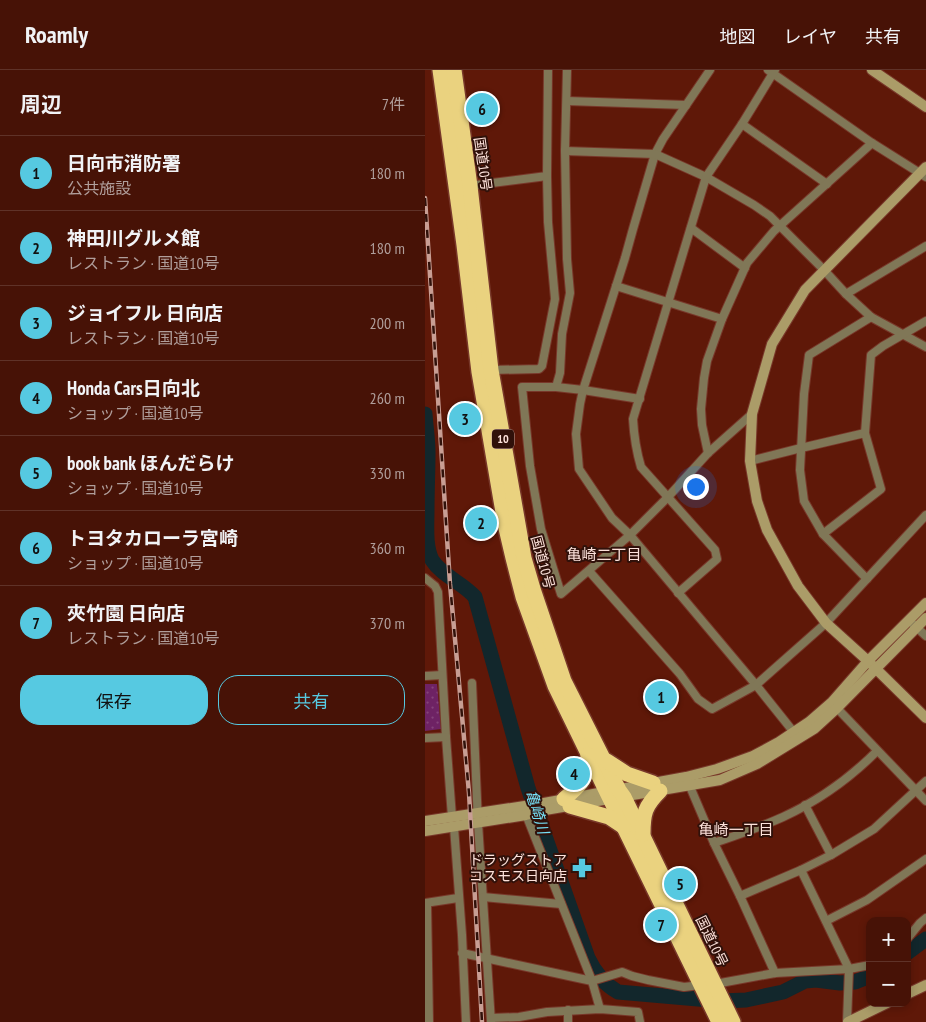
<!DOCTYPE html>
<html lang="ja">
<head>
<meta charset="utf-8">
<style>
  :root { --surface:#471206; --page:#4e1b10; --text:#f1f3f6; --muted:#b09e9b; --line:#5f3228; --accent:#56c9e1 }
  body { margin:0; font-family:"PT Sans Narrow","Noto Sans JP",sans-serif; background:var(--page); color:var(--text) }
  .controls { position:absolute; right:15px; bottom:15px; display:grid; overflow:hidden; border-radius:10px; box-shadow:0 2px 8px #0003 }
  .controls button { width:45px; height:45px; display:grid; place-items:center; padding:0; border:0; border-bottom:1px solid var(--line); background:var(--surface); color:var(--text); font:25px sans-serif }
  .you { position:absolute; left:270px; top:416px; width:18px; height:18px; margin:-12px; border:4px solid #fff; border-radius:50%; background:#1a73e8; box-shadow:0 0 0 8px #1a73e833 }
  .badge { display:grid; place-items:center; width:32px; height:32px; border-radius:50%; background:var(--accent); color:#111; font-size:16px; font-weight:700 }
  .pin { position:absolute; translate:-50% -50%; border:2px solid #fff; box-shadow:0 1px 5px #0006 }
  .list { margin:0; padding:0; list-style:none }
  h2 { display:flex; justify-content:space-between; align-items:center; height:65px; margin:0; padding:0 20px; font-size:21px }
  h2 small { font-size:16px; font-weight:400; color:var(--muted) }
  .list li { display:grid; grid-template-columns:32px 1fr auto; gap:15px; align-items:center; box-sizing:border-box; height:75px; padding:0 20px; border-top:1px solid var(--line) }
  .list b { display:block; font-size:19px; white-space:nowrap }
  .list p { margin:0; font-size:16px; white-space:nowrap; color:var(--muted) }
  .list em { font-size:16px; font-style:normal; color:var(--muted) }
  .actions { display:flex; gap:10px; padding:15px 20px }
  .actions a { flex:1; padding:11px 0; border:1px solid var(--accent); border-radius:20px; text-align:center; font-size:18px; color:var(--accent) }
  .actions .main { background:var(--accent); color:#111 }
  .map { position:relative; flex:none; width:501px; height:952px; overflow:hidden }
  header { display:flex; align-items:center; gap:30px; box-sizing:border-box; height:70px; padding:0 25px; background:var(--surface); border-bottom:1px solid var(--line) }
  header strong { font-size:24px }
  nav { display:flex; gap:28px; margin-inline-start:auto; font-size:18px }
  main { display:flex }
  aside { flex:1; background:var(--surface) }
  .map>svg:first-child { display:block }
  .park { fill:url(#park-dots) }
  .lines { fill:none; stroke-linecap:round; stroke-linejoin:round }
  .river { stroke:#12272c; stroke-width:15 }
  .street-casing { stroke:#78382a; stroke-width:10 }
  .secondary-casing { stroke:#78382a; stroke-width:12 }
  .highway-casing { stroke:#78382a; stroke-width:18 }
  .street { stroke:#807757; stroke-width:8 }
  .secondary { stroke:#ab9c68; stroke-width:10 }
  .highway { stroke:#ead27f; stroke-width:15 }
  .rail-casing { stroke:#c89e94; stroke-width:4.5 }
  .rail { stroke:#30110a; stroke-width:2.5; stroke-dasharray:8; stroke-linecap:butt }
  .labels { text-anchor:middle; stroke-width:4; stroke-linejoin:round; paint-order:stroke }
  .shield { fill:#30110a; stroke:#c0a39c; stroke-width:1 }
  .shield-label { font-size:12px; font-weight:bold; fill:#fde2db }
  .street-label { font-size:14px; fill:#fde2db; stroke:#30110a }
  .poi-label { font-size:14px; fill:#fde2db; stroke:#30110a; text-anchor:end }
  .neighbourhood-label { font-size:15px; fill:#fde2db; stroke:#30110a }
  .water-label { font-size:15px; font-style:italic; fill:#76e0f7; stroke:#30110a }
</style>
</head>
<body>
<header>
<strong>Roamly</strong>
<nav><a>地図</a><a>レイヤ</a><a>共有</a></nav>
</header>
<main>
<aside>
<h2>周辺<small>7件</small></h2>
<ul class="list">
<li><span class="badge">1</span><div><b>日向市消防署</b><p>公共施設</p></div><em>180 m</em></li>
<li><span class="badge">2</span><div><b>神田川グルメ館</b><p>レストラン · 国道10号</p></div><em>180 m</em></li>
<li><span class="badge">3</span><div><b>ジョイフル 日向店</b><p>レストラン · 国道10号</p></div><em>200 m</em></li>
<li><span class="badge">4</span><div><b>Honda Cars日向北</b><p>ショップ · 国道10号</p></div><em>260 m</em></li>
<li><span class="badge">5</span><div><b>book bank ほんだらけ</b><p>ショップ · 国道10号</p></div><em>330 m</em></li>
<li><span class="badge">6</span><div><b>トヨタカローラ宮崎</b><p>ショップ · 国道10号</p></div><em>360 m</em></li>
<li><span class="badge">7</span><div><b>夾竹園 日向店</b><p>レストラン · 国道10号</p></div><em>370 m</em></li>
</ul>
<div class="actions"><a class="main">保存</a><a>共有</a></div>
</aside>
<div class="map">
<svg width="501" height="952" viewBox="0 0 501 952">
  <defs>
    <pattern id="park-dots" width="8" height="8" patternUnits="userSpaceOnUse" patternTransform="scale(1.25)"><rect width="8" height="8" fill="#6e2264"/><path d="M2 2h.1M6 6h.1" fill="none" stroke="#84427a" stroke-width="1.8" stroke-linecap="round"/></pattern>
  </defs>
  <rect width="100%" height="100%" fill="#5f1808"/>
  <path class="park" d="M0 614H12L16 659 0 661Z"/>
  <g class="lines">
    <g class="river">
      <path d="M0 344C1 357 3 370 3 382 3 402 2 421 2 440 2 456 0 476 7 490 17 506 38 513 50 527L103 718 163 888C170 903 179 914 193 922L296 931 321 930 358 922 380 911 391 910 415 913 430 912 445 906"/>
      <path d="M482 883 501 869"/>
    </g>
    <defs>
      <g id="street">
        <path d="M285 0 238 69 230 84 208 159 200 188 158 320 155 334 151 364 154 399 187 448 205 465 331 615 371 665"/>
        <path d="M343 0 447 73 501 107"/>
        <path d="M142 31 261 35"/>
        <path d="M317 54 402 114"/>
        <path d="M140 81 230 84 281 107 329 135 345 146 399 200 421 224 446 247 501 277"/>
        <path d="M43 116 122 106"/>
        <path d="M266 158 320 198"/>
        <path d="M191 216 297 249"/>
        <path d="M421 224 501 176"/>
        <path d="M65 300 114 299 117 296 130 229 123 152 122 106 123 0"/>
        <path d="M131 317 135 303 137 264 145 223 142 189 140 81 142 0"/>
        <path d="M215 329 158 320 131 317H97L105 396 116 459 136 524 205 465 243 427 283 383 327 344"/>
        <path d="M283 383 277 355 276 339 279 308 282 291 297 249 322 193 349 161 447 73"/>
        <path d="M325 391 376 378 440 363"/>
        <path d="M398 464 456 419 440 363 446 285 458 276 501 251"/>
        <path d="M164 501 255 604 273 629 287 639 331 615 401 553 501 445"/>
        <path d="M0 508 10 516 13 522 21 667 27 747"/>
        <path d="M442 509 398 464 379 431 375 400 379 324 384 285 446 247"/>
        <path d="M253 523 292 489 290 480 216 397C211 380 209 367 208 349L281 107 317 54 350 0"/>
        <path d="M488 554 501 566"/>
        <path d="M0 606 17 605"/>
        <path d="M47 613 53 753 66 952"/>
        <path d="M409 635 501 731"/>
        <path d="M0 668 21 667"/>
        <path d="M263 712 289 773 315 826 350 903"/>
        <path d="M380 735 406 785"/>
        <path d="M100 742 167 911 175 939"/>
        <path d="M29 757 37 865 41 952"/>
        <path d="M289 773C312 765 336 757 358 747 393 731 425 708 452 681"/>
        <path d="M376 800 424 899 422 952"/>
        <path d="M315 826 376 800 406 785 449 759 501 711"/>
        <path d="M58 827 136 834"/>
        <path d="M0 833 33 828"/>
        <path d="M2 833 4 952"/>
        <path d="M401 851 442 830 501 789"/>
        <path d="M482 869 495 853 501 848"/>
        <path d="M37 883 167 911 197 902 207 906 223 910 259 917 276 915"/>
        <path d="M290 914 350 903 424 899 445 895"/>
        <path d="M143 940V952"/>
        <path d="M66 948 94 947 122 942 175 939 213 942 215 952"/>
      </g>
      <g id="secondary">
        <path d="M447 0 501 37"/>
        <path d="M501 97 380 220 347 274 327 344 325 391 332 431 342 460 373 516 401 553 443 591 501 648"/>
        <path d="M0 751 119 733 261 707 292 699 328 686 354 672 384 652 407 632 443 591 501 533"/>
        <path d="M0 761 101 745 120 740 295 710 332 694 389 659 412 638 501 548"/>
        <path d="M482 924 501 915"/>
        <path d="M423 952 462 933"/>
      </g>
      <g id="highway">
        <path d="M15 0 39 175 54 302 80 454 88 488 98 527 130 616 294 952"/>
        <path d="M29 0 45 116 66 300 99 488 109 522 139 611 194 720 199 727 308 952"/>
        <path d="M182 691 202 704 228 713"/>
        <path d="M139 729C157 714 163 709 163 685"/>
        <path d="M145 736 184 747 199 757"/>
        <path d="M218 764C218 743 220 736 235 721"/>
      </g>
    </defs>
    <use href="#street" class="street-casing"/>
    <use href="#secondary" class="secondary-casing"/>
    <use href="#highway" class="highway-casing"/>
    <use href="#street" class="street"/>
    <use href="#secondary" class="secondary"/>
    <use href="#highway" class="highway"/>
    <defs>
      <path id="rail" d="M0 128 25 514 44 723 57 952"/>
    </defs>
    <use href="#rail" class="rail-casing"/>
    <use href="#rail" class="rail"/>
  </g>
  <defs>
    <symbol id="pharmacy-bare" viewBox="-9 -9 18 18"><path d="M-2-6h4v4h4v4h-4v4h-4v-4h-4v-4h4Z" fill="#56c9e1" stroke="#30110a" stroke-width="2.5" paint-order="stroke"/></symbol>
  </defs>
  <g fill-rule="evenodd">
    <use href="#pharmacy-bare" x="143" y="784" width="28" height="28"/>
  </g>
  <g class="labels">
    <rect class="shield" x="67" y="359.5" width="22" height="19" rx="4"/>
    <g class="shield-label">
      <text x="78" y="373">10</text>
    </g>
    <g class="street-label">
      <text transform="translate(58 94) rotate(82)" y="5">国道10号</text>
      <text transform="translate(118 492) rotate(75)" y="5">国道10号</text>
      <text transform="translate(287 871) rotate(64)" y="5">国道10号</text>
    </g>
    <g class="poi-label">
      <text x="142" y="795">ドラッグストア<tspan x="142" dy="16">コスモス日向店</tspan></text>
    </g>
    <g class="neighbourhood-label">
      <text x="179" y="490">亀崎二丁目</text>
      <text x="311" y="765">亀崎一丁目</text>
    </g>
    <g class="water-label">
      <text transform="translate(112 742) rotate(73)" y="5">亀崎川</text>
    </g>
  </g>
</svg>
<div class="controls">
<button>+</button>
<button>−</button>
</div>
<div class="you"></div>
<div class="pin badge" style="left:236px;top:627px">1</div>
<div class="pin badge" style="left:56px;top:453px">2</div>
<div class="pin badge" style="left:40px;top:349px">3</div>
<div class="pin badge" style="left:149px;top:704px">4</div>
<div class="pin badge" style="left:255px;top:814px">5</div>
<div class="pin badge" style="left:57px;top:39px">6</div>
<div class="pin badge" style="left:236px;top:855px">7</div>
</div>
</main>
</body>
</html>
